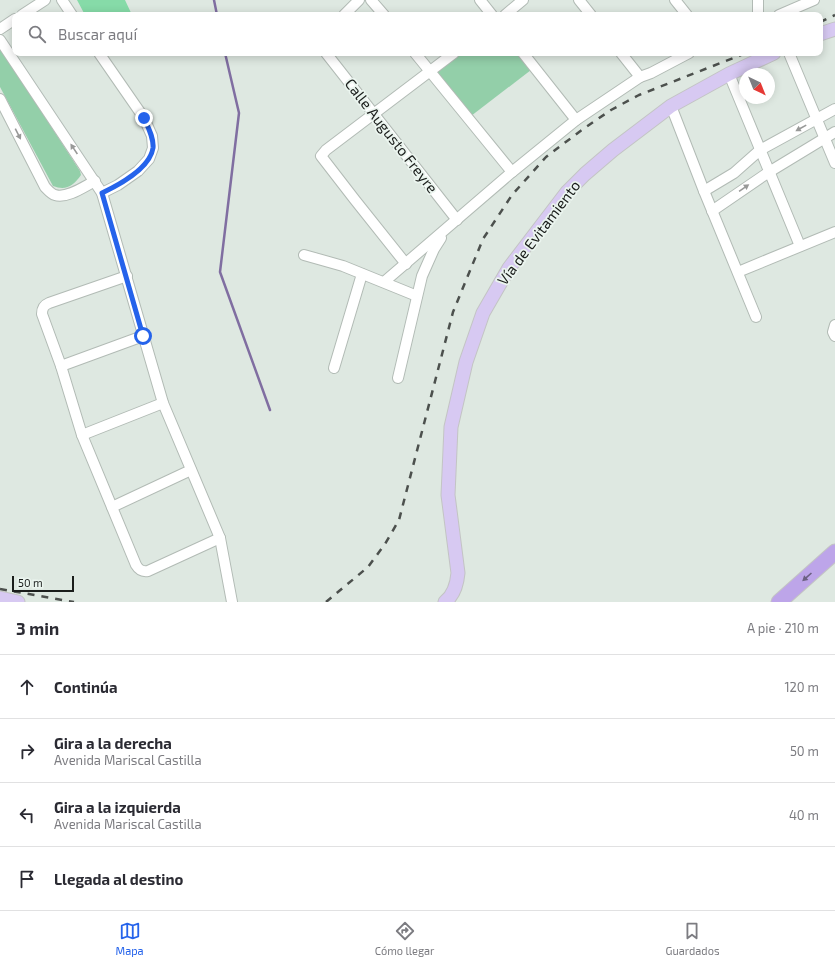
<!DOCTYPE html>
<html lang="es">
<head>
<meta charset="utf-8">
<style>
  :root { --surface:#fff; --page:#f2f2f3; --text:#2b2b33; --muted:#7c7c81; --line:#e1e1e2; --accent:#2563eb }
  body { margin:0; font-family:"Exo 2",sans-serif; background:var(--page); color:var(--text) }
  .compass { position:absolute; left:739px; top:68px; width:36px; height:36px; border-radius:50%; background:var(--surface); box-shadow:0 2px 10px #0003; rotate:137deg }
  .scale { position:absolute; left:12px; bottom:10px; width:62px; box-sizing:border-box; padding-left:4px; border:2px solid #1a1d1b; border-top:0; font-size:11px; line-height:14px; white-space:nowrap; color:#1a1d1b; -webkit-text-stroke:3px #ebf5ef; paint-order:stroke }
  .stop { position:absolute; width:12px; height:12px; margin:-9px; border:3px solid #2563eb; border-radius:50%; background:#fff }
  .stop.end { background:#2563eb; border-color:#fff; box-shadow:0 1px 4px #0008 }
  .list { margin:0; padding:0; list-style:none }
  h2 { display:flex; justify-content:space-between; align-items:center; height:52px; margin:0; padding:0 16px; font-size:17px }
  h2 small { font-size:13px; font-weight:400; color:var(--muted) }
  .list li { display:grid; grid-template-columns:26px 1fr auto; gap:12px; align-items:center; box-sizing:border-box; height:64px; padding:0 16px; border-top:1px solid var(--line) }
  .list b { display:block; font-size:15px; white-space:nowrap }
  .list p { margin:0; font-size:13px; white-space:nowrap; color:var(--muted) }
  .list em { font-size:13px; font-style:normal; color:var(--muted) }
  .icon { flex:none; width:22px; height:22px; fill:none; stroke:currentColor; stroke-width:2; stroke-linecap:round; stroke-linejoin:round }
  .map { position:relative; flex:none; width:835px; height:602px; overflow:hidden }
  .search { position:absolute; background:var(--surface); box-shadow:0 2px 10px #0003; left:12px; right:12px; top:12px; height:44px; display:flex; align-items:center; gap:10px; box-sizing:border-box; padding:0 14px; border-radius:8px; color:var(--muted); font-size:15px }
  .sheet { height:308px; background:var(--surface) }
  nav { display:flex; justify-content:space-around; align-items:center; box-sizing:border-box; height:56px; border-top:1px solid var(--line); background:var(--surface); font-size:11px; color:var(--muted) }
  nav a { display:grid; justify-items:center; gap:2px }
  nav .on { color:var(--accent) }
  .map>svg:first-child { display:block }
  .green { fill:#93cfa9 }
  .lines { fill:none; stroke-linecap:round; stroke-linejoin:round }
  .stream { stroke:#806ea1; stroke-width:2.5 }
  .building { fill:#86dba8 }
  .minor-casing { stroke:#b2bbb5; stroke-width:12 }
  .major-casing { stroke:#c3c4c4; stroke-width:15 }
  .highway-casing { stroke:#c3c4c4; stroke-width:17 }
  .minor { stroke:#fff; stroke-width:10 }
  .major { stroke:#d7c9f2; stroke-width:13 }
  .highway { stroke:#bda5e9; stroke-width:15 }
  .rail { stroke:#4c504d; stroke-width:2.5; stroke-dasharray:7 7; stroke-linecap:butt }
  .oneway { fill:#989998 }
  .oneway2 { fill:#6c6182 }
  .route { stroke:#2563eb; stroke-width:5 }
  .labels { text-anchor:middle; stroke-width:3.5; stroke-linejoin:round; paint-order:stroke }
  .street-label { font-size:15px; fill:#1a1d1b; stroke:#ebf5ef }
</style>
</head>
<body>
<div class="map">
<svg width="835" height="602" viewBox="0 0 835 602">
  <rect width="100%" height="100%" fill="#dee8e1"/>
  <g class="green">
    <path d="M0 48 80 171 81 175C73 186 66 191 53 186L0 87Z"/>
    <path d="M461 53H519L531 70 471 116 436 73Z"/>
  </g>
  <g class="lines">
    <g class="stream">
      <path d="M214 0 217 15"/>
      <path d="M225 53 239 113 220 272 270 410"/>
    </g>
  </g>
  <path class="building" d="M77 0H125L132 15H85Z"/>
  <g class="lines">
    <defs>
      <g id="minor">
        <path d="M62 0 72 15"/>
        <path d="M371 0 384 15"/>
        <path d="M480 0 492 15"/>
        <path d="M579 0 591 15"/>
        <path d="M675 0 687 15"/>
        <path d="M758 0V15"/>
        <path d="M22 15 45 0"/>
        <path d="M344 15 359 0"/>
        <path d="M505 15 523 0"/>
        <path d="M779 15 814 0"/>
        <path d="M0 29 15 19"/>
        <path d="M0 40 102 193 163 403 220 538 232 602"/>
        <path d="M99 53 144 118 152 136 153 148 149 159 138 171 118 185 102 193"/>
        <path d="M326 53 457 220"/>
        <path d="M415 53 512 172"/>
        <path d="M523 53 576 120"/>
        <path d="M621 53 640 77"/>
        <path d="M789 53 835 163"/>
        <path d="M729 74 800 246"/>
        <path d="M0 99 45 187C48 190 51 194 55 195 67 199 85 186 95 181"/>
        <path d="M671 106 704 191 756 317"/>
        <path d="M704 191 734 173 760 150 835 109"/>
        <path d="M712 211 769 172 835 132"/>
        <path d="M304 255 343 266 417 296"/>
        <path d="M406 264 355 200 321 156 326 150 454 53"/>
        <path d="M738 272 835 232"/>
        <path d="M127 276 49 303C44 305 42 308 42 314L61 366 82 435 136 565C139 570 142 572 148 571L220 538"/>
        <path d="M384 282 512 172 576 120 640 77 651 73 689 53"/>
        <path d="M835 325 833 332 835 336"/>
        <path d="M61 366 143 336"/>
        <path d="M334 368 362 274"/>
        <path d="M398 378 422 276 434 249 441 238"/>
        <path d="M82 435 163 403"/>
        <path d="M112 507 191 470"/>
      </g>
      <g id="major">
        <path d="M820 34 835 29"/>
        <path d="M0 598 18 602"/>
        <path d="M445 602C454 595 457 584 458 573L448 495 451 427 466 362 483 313 509 268 567 192 585 174 613 150 671 106 729 74 774 53"/>
      </g>
      <path id="highway" d="M779 602 835 552"/>
    </defs>
    <use href="#minor" class="minor-casing"/>
    <use href="#major" class="major-casing"/>
    <use href="#highway" class="highway-casing"/>
    <use href="#minor" class="minor"/>
    <use href="#major" class="major"/>
    <use href="#highway" class="highway"/>
    <g class="rail">
      <path d="M820 22 835 15"/>
      <path d="M0 589 74 602"/>
      <path d="M326 602 368 567 385 544 399 520 453 312 483 239 512 195 546 157 583 129 611 110 639 95 746 53"/>
    </g>
  </g>
  <defs><path id="oneway-solid" d="M-6-.8H1V-3.2L6.5 0L1 3.2V.8H-6Z"/></defs>
  <g class="oneway">
    <use href="#oneway-solid" transform="translate(801 128) rotate(151)"/>
    <use href="#oneway-solid" transform="translate(18 134) rotate(63)"/>
    <use href="#oneway-solid" transform="translate(74 149) rotate(-124)"/>
    <use href="#oneway-solid" transform="translate(744 188) rotate(-35)"/>
  </g>
  <use class="oneway2" href="#oneway-solid" transform="translate(807 577) rotate(138)"/>
  <g class="lines">
    <path class="route" d="M143 336 102 193C119 185 150 168 153 148 154 138 148 127 144 118"/>
  </g>
  <g class="labels">
    <g class="street-label">
      <text transform="translate(391 136) rotate(52)" y="5">Calle Augusto Freyre</text>
      <text transform="translate(539 233) rotate(-53)" y="5">Vía de Evitamiento</text>
    </g>
  </g>
</svg>
<svg class="compass" viewBox="-18 -18 36 36"><path d="M0-13l5 13h-10z" fill="#e53935"/><path d="M0 13l5-13h-10z" fill="#7c7c81"/></svg>
<div class="scale">50 m</div>
<div class="stop" style="left:143px;top:336px"></div>
<div class="stop end" style="left:144px;top:118px"></div>
<div class="search"><svg class="icon" aria-label="search" viewBox="0 0 24 24"><circle cx="10" cy="10" r="6"/><path d="M15 15l6 6"/></svg>Buscar aquí</div>
</div>
<section class="sheet">
<h2>3 min<small>A pie · 210 m</small></h2>
<ul class="list">
<li><svg class="icon" aria-label="ahead" viewBox="0 0 24 24"><path d="M12 20V5M6 11l6-6 6 6"/></svg><div><b>Continúa</b></div><em>120 m</em></li>
<li><svg class="icon" aria-label="right" viewBox="0 0 24 24"><path d="M7 20v-9h11M14 6l5 5-5 5"/></svg><div><b>Gira a la derecha</b><p>Avenida Mariscal Castilla</p></div><em>50 m</em></li>
<li><svg class="icon" aria-label="left" viewBox="0 0 24 24"><path d="M17 20v-9H6M10 6l-5 5 5 5"/></svg><div><b>Gira a la izquierda</b><p>Avenida Mariscal Castilla</p></div><em>40 m</em></li>
<li><svg class="icon" aria-label="arrive" viewBox="0 0 24 24"><path d="M6 21V4h12l-3 4 3 4H6"/></svg><div><b>Llegada al destino</b></div></li>
</ul>
</section>
<nav>
<a class="on"><svg class="icon" aria-label="map" viewBox="0 0 24 24"><path d="M3 6l6-2 6 2 6-2v14l-6 2-6-2-6 2zM9 4v14M15 6v14"/></svg>Mapa</a>
<a><svg class="icon" aria-label="directions" viewBox="0 0 24 24"><path d="M12 3l9 9-9 9-9-9zM9 14v-3h6M13 9l2 2-2 2"/></svg>Cómo llegar</a>
<a><svg class="icon" aria-label="saved" viewBox="0 0 24 24"><path d="M7 4h10v16l-5-4-5 4z"/></svg>Guardados</a>
</nav>
</body>
</html>
